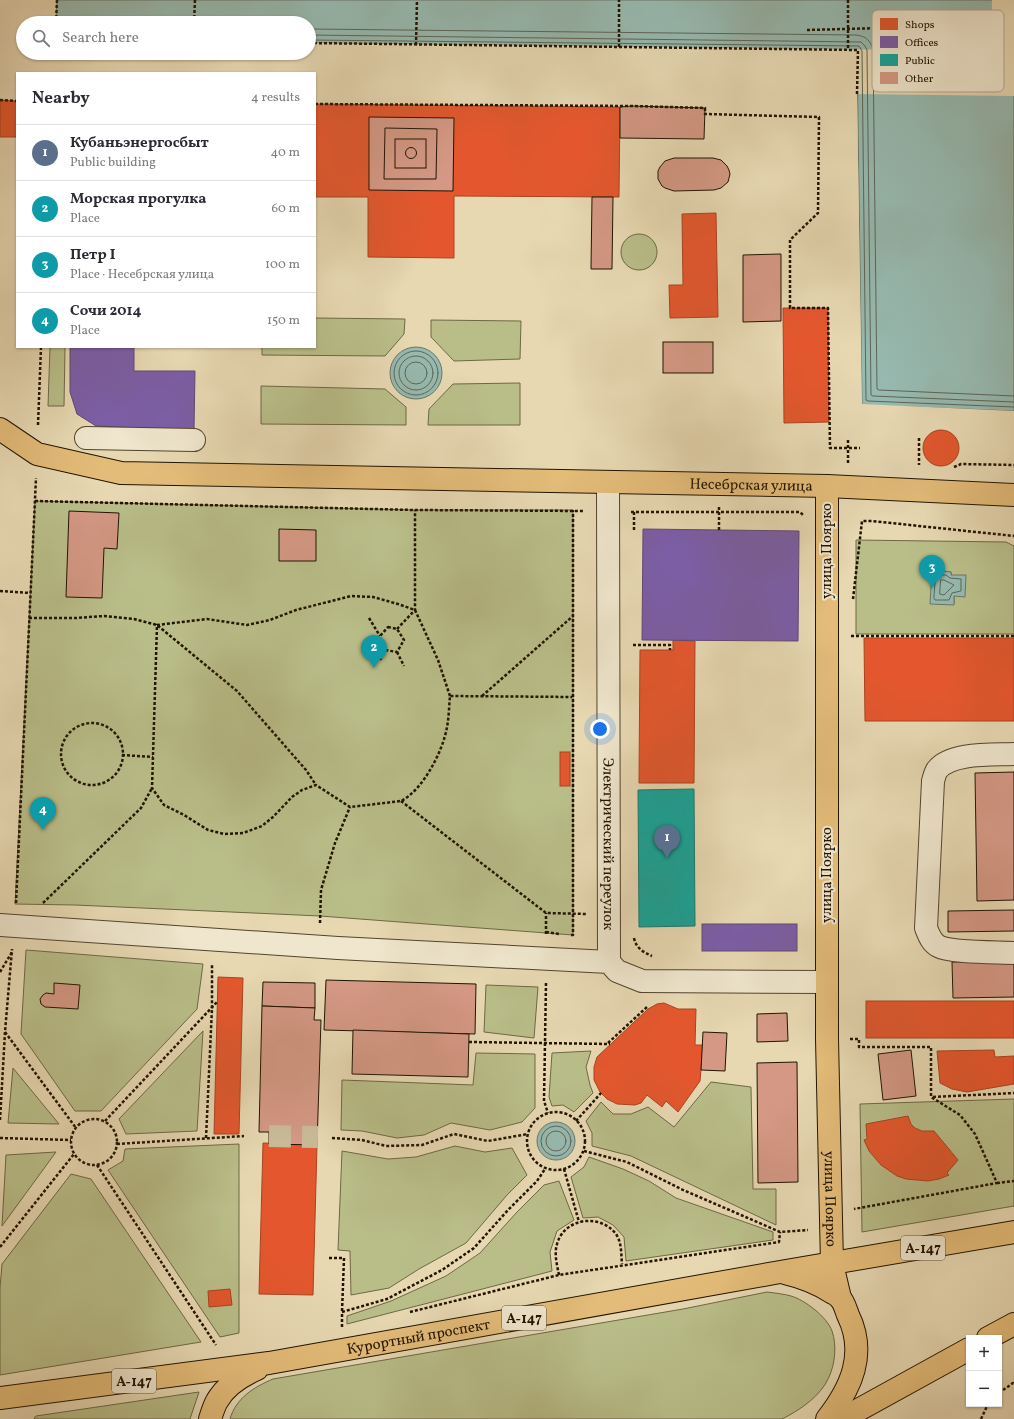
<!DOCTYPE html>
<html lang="en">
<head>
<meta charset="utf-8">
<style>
  :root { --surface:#fff; --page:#f7f7f7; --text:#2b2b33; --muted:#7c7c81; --line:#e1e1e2; --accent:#0b8043 }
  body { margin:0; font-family:Vollkorn,serif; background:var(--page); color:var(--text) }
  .controls { position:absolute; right:12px; bottom:12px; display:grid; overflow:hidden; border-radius:0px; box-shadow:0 1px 3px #0004 }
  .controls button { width:36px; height:36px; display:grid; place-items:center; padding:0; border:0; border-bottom:1px solid var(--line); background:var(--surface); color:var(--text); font:20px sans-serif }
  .you { position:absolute; left:600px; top:729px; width:14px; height:14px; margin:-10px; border:3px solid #fff; border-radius:50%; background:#1a73e8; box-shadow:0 0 0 6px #1a73e833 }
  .badge { display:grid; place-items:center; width:26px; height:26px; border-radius:50%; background:var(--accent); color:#fff; font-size:13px; font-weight:700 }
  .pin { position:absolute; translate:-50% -33px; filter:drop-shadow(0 1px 2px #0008) }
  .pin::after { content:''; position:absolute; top:21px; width:14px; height:12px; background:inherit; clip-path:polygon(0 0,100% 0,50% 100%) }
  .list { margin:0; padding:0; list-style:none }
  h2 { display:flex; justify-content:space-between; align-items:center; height:52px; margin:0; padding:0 16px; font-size:17px }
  h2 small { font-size:13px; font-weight:400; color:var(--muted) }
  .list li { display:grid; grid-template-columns:26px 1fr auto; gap:12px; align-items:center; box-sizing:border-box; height:56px; padding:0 16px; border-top:1px solid var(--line) }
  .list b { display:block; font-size:15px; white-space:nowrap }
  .list p { margin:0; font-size:13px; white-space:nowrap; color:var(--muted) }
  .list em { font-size:13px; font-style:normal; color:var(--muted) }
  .icon { flex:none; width:22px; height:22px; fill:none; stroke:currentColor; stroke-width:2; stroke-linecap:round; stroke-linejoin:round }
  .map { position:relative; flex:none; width:1014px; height:1419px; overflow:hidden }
  .search { position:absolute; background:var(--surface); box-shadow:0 1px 3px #0004; left:16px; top:16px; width:300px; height:44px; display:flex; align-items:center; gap:10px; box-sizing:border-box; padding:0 14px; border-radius:22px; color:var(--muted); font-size:15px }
  .panel { position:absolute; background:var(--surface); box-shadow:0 1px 3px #0004; left:16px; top:72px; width:300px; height:276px; border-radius:0px }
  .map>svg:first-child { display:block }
  .green { fill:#b9be89; stroke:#6d6845; fill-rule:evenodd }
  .water { fill:#97b9af; stroke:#687769 }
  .pier { fill:#e7d8b2 }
  .shops { fill:#e4572e; stroke:#aa4320 }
  .offices { fill:#7b5ea7; stroke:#604875 }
  .public { fill:#17a398; stroke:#1a786b }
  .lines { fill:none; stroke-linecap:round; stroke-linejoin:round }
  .shore { stroke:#5c6658; stroke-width:1 }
  .building { fill:#d49884; stroke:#211301 }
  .minor-tunnel { stroke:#c9ba97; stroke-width:22; stroke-dasharray:22 11; stroke-linecap:butt }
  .minor-casing { stroke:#52442d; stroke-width:24 }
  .major-casing { stroke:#211301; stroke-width:24 }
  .path { stroke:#211301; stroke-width:2.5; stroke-dasharray:3 2; stroke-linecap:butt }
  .minor { stroke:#efe6cd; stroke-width:22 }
  .major { stroke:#e4bc79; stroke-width:22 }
  .labels { text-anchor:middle; stroke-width:4; stroke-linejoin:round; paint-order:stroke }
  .shield { fill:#efe6cd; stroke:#5f523e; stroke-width:1 }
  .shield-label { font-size:14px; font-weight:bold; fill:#211301 }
  .street-label { font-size:15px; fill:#211301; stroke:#efe6cd }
  .key { fill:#efe6cd; stroke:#b1a790; stroke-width:1 }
  .key-label { font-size:11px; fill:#211301 }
</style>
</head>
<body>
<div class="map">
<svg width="1014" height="1419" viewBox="0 0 1014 1419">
  <rect width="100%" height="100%" fill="#e7d8b2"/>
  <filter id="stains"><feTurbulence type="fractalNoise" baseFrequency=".005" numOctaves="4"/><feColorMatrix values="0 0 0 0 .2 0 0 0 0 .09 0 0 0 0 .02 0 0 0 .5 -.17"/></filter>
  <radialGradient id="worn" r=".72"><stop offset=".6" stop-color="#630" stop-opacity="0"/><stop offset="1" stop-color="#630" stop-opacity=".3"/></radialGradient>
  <g class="green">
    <circle cx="639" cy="252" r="18"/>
    <path d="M315 318 405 319 404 334 385 356 262 355V347H315Z"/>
    <path d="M431 320 521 321 520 359 454 361 431 337Z"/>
    <path d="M50 347H65L64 406H48Z"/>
    <path d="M520 383V425H428L429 409 453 384Z"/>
    <path d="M261 386 385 389 406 407V425L261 424Z"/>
    <path d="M35 501 415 510H573V935L320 916 75 905 15 904Z"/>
    <path d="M856 540 1006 542 1014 546V634H856ZM932 570 951 572 954 596V604Z"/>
    <path d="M26 950 203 964 197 1009 101 1111H75L21 1034Z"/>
    <path d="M486 985 538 987 534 1038 484 1032Z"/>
    <path d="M203 1031 197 1131 126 1134 119 1119Z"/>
    <path d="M591 1051 586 1067 590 1085 593 1093 574 1112 563 1105 552 1106 549 1097 552 1053Z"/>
    <path d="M476 1053 535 1054V1108L522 1122 490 1130 451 1123 424 1135 397 1138 362 1131 341 1130 342 1080 473 1085Z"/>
    <path d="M13 1068 59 1124 8 1123Z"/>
    <path d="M711 1082 751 1087 753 1189H776V1225L631 1156 592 1146V1133L586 1121 601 1102 613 1114H631L648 1107 674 1127Z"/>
    <path d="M1014 1099V1206L862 1232 860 1104Z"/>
    <path d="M239 1144V1333L220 1337 108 1170 123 1161 125 1149Z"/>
    <path d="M455 1146 485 1152 512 1148 527 1175 507 1195 466 1243 419 1269 389 1288 351 1295 350 1251 338 1250 342 1151 388 1159 416 1157Z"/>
    <path d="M56 1152 2 1226 6 1155Z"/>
    <path d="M589 1157 623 1169 649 1181 676 1198 773 1232V1240L626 1261 624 1237 613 1225 598 1217 583 1218 571 1177 584 1167Z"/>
    <path d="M71 1174 91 1179 201 1342 0 1375V1288L2 1264Z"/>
    <path d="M559 1181 574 1220 557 1231 550 1252 552 1271 347 1324V1316L391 1301 446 1276 480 1253 517 1212 544 1185Z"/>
    <path d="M767 1292C775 1293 784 1294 791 1296 805 1300 827 1317 832 1331 837 1345 835 1364 829 1377 821 1396 800 1410 782 1419H230C236 1398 254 1387 273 1379L683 1309Z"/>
    <path d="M199 1392 190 1419H36L34 1418 36 1416Z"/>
  </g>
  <g class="water">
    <path d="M57 0H1014V411L862 405 857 50 309 43V23H56Z"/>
    <circle cx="416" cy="373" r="26"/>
    <path d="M932 570 951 572V575H966L965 597 954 596V605L930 604Z"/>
    <circle cx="556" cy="1141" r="19"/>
  </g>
  <path class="pier" d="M992 0H1014V96L857 94 862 404 1014 411V413L862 406 860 405 856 52 309 45V43L991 51Z"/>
  <g class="shops">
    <path d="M0 100 17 101V137H0Z"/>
    <path d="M315 104 620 107 619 197 454 196V258L368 257V197H315Z"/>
    <path d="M716 213 718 317 670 318 669 285H683L682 214Z"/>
    <path d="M783 308H828L829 422 784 423Z"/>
    <circle cx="941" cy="448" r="18"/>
    <path d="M864 638H1014V721H865Z"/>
    <path d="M673 640 695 641 694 783H639L640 650H673Z"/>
    <rect x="560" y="752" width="10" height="34"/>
    <path d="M218 977 243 978 239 1134H214Z"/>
    <rect x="866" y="1001" width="148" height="37"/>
    <path d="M664 1003 678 1009H696L695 1045H703L700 1081 678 1112 666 1101 662 1107 647 1095 641 1103 635 1105 617 1104 607 1099 600 1092 594 1080V1067L597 1057 648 1009 657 1004Z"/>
    <path d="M994 1050 995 1057 1014 1056V1084L967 1092 952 1089 940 1083 937 1051Z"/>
    <path d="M908 1116 911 1124 915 1128 922 1131H934L958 1160 947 1173 949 1175 939 1179 928 1181 906 1179 897 1176 881 1165 869 1151 864 1140 867 1139 866 1124Z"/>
    <path d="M263 1143 317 1145 313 1295 259 1294Z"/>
    <path d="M230 1289 232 1305 209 1307 208 1291Z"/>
  </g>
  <g class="offices">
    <path d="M70 347H134V371H195L194 430 96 426 77 414 70 392Z"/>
    <path d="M643 529 799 531 798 641 642 640Z"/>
    <rect x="702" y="924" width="95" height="27"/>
  </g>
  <path class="public" d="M694 789 695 926 639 927 638 790Z"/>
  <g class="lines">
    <g class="shore">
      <path d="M309 29 856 35C866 36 871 41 873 50L877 389 879 390 1014 396"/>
      <path d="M309 35 861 42 865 46 867 50 871 395 873 396 1014 402"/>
      <path d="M309 40 859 46 862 51 866 400 868 401 1014 407"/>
      <circle cx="416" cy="373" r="22"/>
      <circle cx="416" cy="373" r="17"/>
      <circle cx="416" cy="373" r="11"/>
      <path d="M936 575H946L950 578 961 579V591L952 593 949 600H935L934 598Z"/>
      <path d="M941 580H944L954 585 944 595 940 594Z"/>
      <circle cx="556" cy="1141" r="15"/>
      <circle cx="556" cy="1141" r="10"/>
    </g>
  </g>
  <g class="building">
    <path d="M632 106 705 108 704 139 620 138V107Z"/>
    <path d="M369 117 454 118 453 191 369 190Z"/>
    <path d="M385 128 437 129 436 179H384Z"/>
    <rect x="395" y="139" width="31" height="29"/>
    <circle cx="411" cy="153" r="5.5"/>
    <path d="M674 158H713L721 160 727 166 729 170 730 174 728 182 721 188 714 190 674 191 665 188 662 186 658 179V171L660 167 665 161Z"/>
    <path d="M592 197H613L612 269H591Z"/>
    <path d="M781 254V321L743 322V255Z"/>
    <rect x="663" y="342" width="50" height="31"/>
    <path d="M69 511 119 513 117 549 104 548 102 598 66 597Z"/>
    <path d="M279 529 316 530V561H279Z"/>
    <path d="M1014 772V900L977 901 975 773Z"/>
    <path d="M1014 910V931L948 932V911Z"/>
    <path d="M1014 961V997L953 998 952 962Z"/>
    <path d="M326 980 476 984 475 1034 324 1030Z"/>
    <path d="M263 982 315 983V1008L262 1006Z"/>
    <path d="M54 983 80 985 78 1009 45 1007 41 1004 40 999 43 995 46 993 54 994Z"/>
    <path d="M262 1006 315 1008 314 1020H321L317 1145 269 1144V1132H259Z"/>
    <path d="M787 1013 788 1041 757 1042V1014Z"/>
    <path d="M353 1030 469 1034 468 1077 352 1074Z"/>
    <path d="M703 1032 727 1033 725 1071 701 1070Z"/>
    <path d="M911 1050 916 1096 883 1100 878 1054Z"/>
    <path d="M797 1062 798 1182 758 1183 757 1063Z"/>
  </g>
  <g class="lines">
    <path class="minor-tunnel" d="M269 1136 318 1137"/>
    <defs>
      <g id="minor">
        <path d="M86 438 194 440"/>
        <path id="s1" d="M608 482 609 962"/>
        <path d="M1014 754C993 755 951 752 937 770 935 773 934 778 933 781L926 928C929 935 931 942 938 946 950 953 997 952 1014 953"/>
        <path d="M0 925 338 948 609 962 617 971 642 981 826 982"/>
      </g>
      <g id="major">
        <path id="s2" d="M0 429 37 454 121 473 827 486 1014 495"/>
        <path id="s3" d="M827 486V1039L832 1264 840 1298"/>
        <path d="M785 1273C802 1277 818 1283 833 1293 835 1294 839 1296 840 1298 844 1302 846 1310 848 1315 867 1354 851 1388 827 1419"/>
        <path d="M988 1338 1014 1324"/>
        <path id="s4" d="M0 1398 269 1363 780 1272 1014 1232"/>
        <path d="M210 1419C212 1413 214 1406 217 1401 226 1385 241 1376 257 1369"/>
        <path d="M842 1419 969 1349"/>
      </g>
    </defs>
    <use href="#minor" class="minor-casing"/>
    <use href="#major" class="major-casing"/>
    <g class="path">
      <path d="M848 0V50"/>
      <path d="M56 23 57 0"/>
      <path d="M194 23 195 0"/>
      <path d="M807 30 881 28"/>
      <path d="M309 43 858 50 857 94"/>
      <path d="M416 45 417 0"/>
      <path d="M619 47V0"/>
      <path d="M0 100 17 101"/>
      <path d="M315 104 632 106 705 108V114L819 117 818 213 790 240V308H828L830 448H860"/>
      <path d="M38 425 41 347"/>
      <path d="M919 438V465"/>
      <path d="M848 463V438"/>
      <path d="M954 467 961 464 1014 465"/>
      <path d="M35 501 415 510 584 511"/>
      <path d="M719 507V530"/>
      <path d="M631 512H800L803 515"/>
      <path d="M634 530V512"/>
      <path d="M0 591 30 593"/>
      <path d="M853 599 862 521H872L1014 536"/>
      <path d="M29 618H76L104 616 134 619 157 625 237 691 306 770 316 785"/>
      <path d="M369 618 380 636"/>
      <path d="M388 627 397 629 404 640 397 652 385 650 380 645V636Z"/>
      <path d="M397 629 415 610V510"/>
      <path d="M851 636H1014"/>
      <path d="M633 645H670V650"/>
      <path d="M397 652 404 666"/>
      <path d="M380 660 385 650"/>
      <path d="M450 696 438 660 415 610 398 604 373 597 351 596 296 610 270 620 247 625 207 619 157 625 152 788 164 805 184 815 208 830 224 834 243 833 262 826 273 817 292 797 302 790 316 785 350 807 401 801C423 790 443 751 447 727 449 717 449 706 450 696L572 697"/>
      <path d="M482 696 573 616"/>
      <circle cx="92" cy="754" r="31"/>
      <path d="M122 755 153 757"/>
      <path d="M401 801 546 913 586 914"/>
      <path d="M16 903 36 478"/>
      <path d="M43 903 141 808 152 788"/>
      <path d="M320 923 321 890 335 843 350 807"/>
      <path d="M546 932 559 934"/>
      <path d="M546 934V913"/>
      <path d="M571 935H573V510"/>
      <path d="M634 938C636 948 643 952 652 956"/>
      <path d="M0 972 12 952"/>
      <path d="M546 983 544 1101 548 1113"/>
      <path d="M5 1032 76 1128"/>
      <path d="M850 1039H859V1047H931V1097L960 1115 975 1134 997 1183 854 1209"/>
      <path d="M469 1042 610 1044"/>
      <path d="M608 1043 648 1006"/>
      <path d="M933 1097 1014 1093"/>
      <circle cx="556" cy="1141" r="29"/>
      <circle cx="94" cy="1142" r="23"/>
      <path d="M0 1120 5 1032 12 949"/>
      <path d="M105 1121 217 1002"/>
      <path d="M576 1121 601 1093"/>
      <path d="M0 1138 71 1140"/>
      <path d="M206 1138 212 1008V964"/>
      <path d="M332 1138 362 1140 386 1146 422 1145 454 1134 488 1141 528 1134"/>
      <path d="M117 1144 244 1136"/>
      <path d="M584 1151 627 1162 681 1189 780 1232 808 1230"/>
      <path d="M97 1165 216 1345"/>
      <path d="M564 1169 579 1222"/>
      <path d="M997 1183 1014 1181"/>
      <path d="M0 1247 74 1154"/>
      <path d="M329 1258H344L342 1312"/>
      <path d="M559 1275C557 1265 554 1254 557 1244 564 1218 600 1213 616 1234 622 1243 621 1254 622 1264"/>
      <path d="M410 1312 559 1275 779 1242 780 1232"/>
      <path d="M342 1327V1312L387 1299 442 1270 474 1248 508 1210 537 1181 545 1169"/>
      <path d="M999 1393 1013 1383 1014 1384"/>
      <path d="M981 1419 988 1404"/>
    </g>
    <use href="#minor" class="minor"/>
    <use href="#major" class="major"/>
  </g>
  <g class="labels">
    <g class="shield">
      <rect x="901" y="1236" width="44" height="24" rx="3"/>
      <rect x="502" y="1306" width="44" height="24" rx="3"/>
      <rect x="112" y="1369" width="44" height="24" rx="3"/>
    </g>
    <g class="shield-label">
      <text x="923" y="1253">А-147</text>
      <text x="524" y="1323">А-147</text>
      <text x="134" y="1386">А-147</text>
    </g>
    <g class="street-label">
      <text dy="5" stroke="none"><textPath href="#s2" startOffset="761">Несебрская улица</textPath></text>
      <text transform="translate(826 551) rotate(-90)" y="5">улица Поярко</text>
      <text dy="5" stroke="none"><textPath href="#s1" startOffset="362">Электрический переулок</textPath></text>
      <text transform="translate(826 875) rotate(-90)" y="5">улица Поярко</text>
      <text dy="5" stroke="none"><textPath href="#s3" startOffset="713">улица Поярко</textPath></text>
      <text dy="5" stroke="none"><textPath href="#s4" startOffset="423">Курортный проспект</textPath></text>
    </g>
  </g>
  <rect x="872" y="10" width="132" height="82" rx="6" class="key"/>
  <rect x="880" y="18" width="18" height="12" fill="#e4572e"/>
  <rect x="880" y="36" width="18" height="12" fill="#7b5ea7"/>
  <rect x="880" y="54" width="18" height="12" fill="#17a398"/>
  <rect x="880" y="72" width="18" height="12" fill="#d49884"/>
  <g class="key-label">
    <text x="905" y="28">Shops</text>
    <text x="905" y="46">Offices</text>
    <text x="905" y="64">Public</text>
    <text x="905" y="82">Other</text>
  </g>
  <rect width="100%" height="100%" filter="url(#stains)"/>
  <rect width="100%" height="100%" fill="url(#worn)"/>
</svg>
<div class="controls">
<button>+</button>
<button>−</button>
</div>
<div class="you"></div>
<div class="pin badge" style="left:667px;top:858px;background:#5c6f8a">1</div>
<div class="pin badge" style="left:374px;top:668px;background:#0f9aa8">2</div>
<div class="pin badge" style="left:932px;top:588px;background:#0f9aa8">3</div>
<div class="pin badge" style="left:43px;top:830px;background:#0f9aa8">4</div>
<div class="search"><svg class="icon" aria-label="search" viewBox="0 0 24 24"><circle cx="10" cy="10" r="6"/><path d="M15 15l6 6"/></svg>Search here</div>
<section class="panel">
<h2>Nearby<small>4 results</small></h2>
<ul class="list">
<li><span class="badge" style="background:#5c6f8a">1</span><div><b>Кубаньэнергосбыт</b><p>Public building</p></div><em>40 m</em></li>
<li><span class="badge" style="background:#0f9aa8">2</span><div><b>Морская прогулка</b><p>Place</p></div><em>60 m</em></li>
<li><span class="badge" style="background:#0f9aa8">3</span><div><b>Петр I</b><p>Place · Несебрская улица</p></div><em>100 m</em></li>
<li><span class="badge" style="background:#0f9aa8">4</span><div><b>Сочи 2014</b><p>Place</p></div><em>150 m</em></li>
</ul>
</section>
</div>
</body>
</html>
